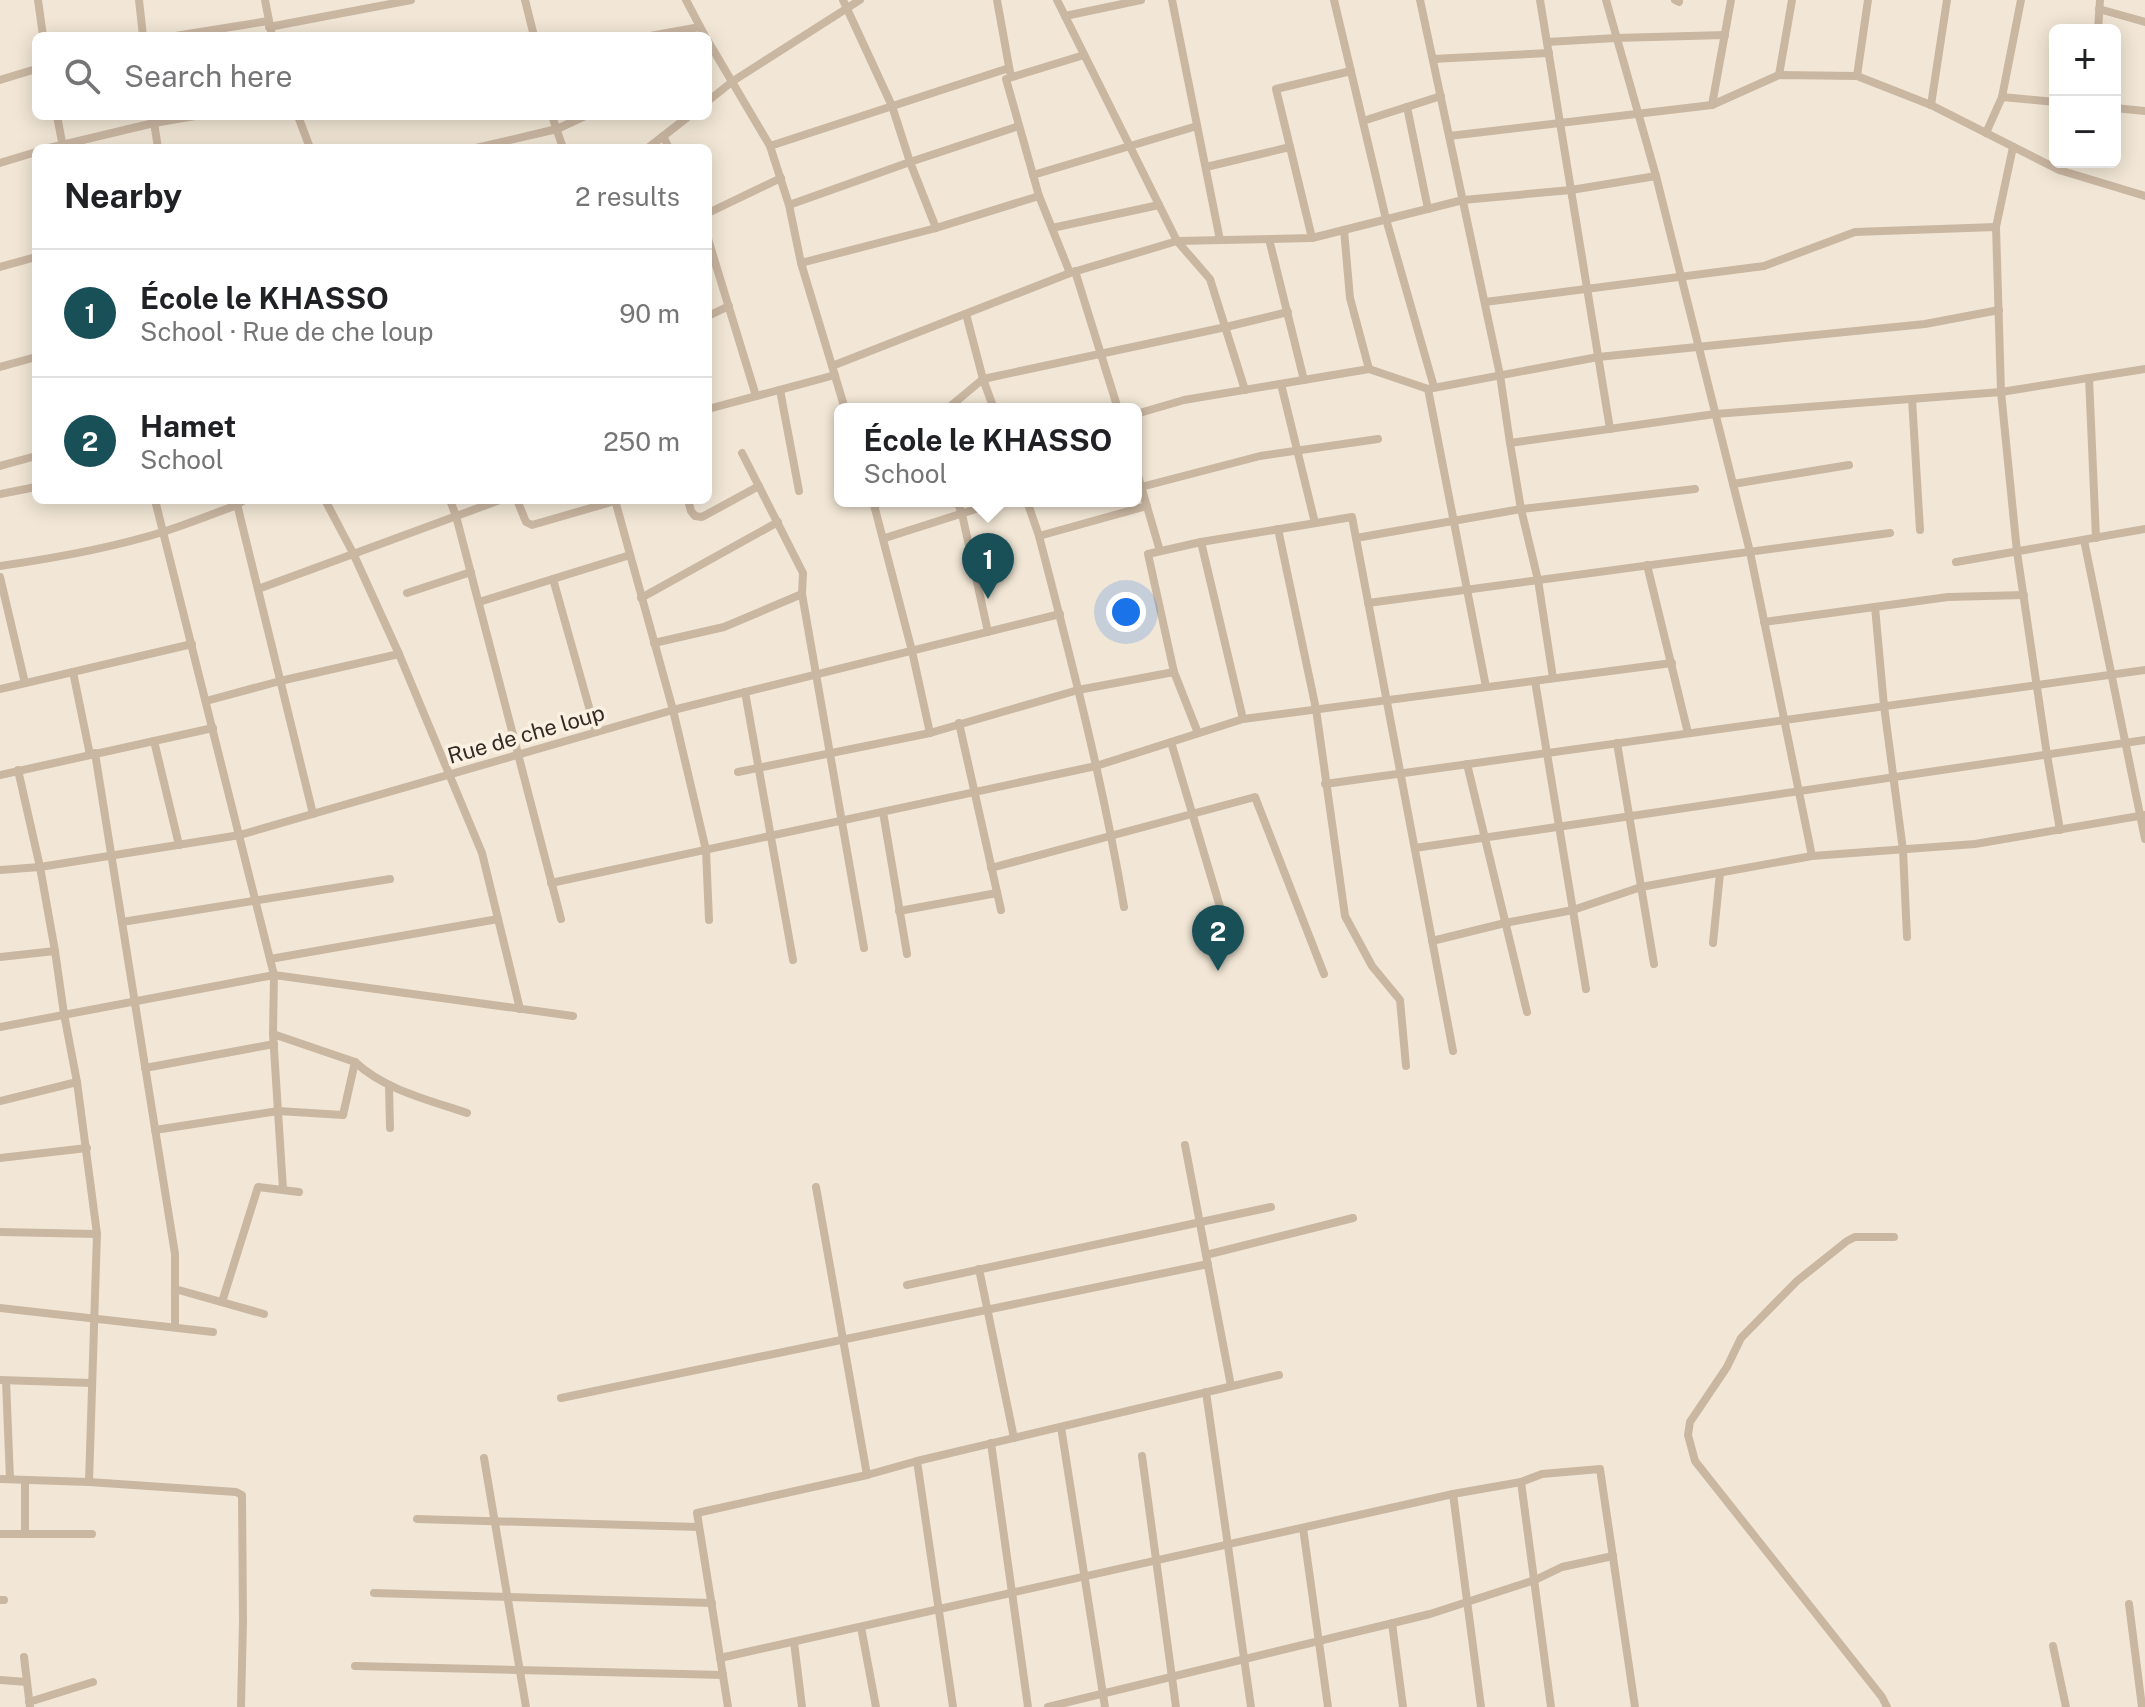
<!DOCTYPE html>
<html lang="en">
<head>
<meta charset="utf-8">
<style>
  :root { --surface:#fff; --page:#f2f2f2; --text:#202124; --muted:#757577; --line:#e0e0e0; --accent:#194f57 }
  body { margin:0; font-family:"Public Sans",sans-serif; background:var(--page); color:var(--text) }
  .controls { position:absolute; right:24px; top:24px; display:grid; overflow:hidden; border-radius:12px; box-shadow:0 4px 20px #0003 }
  .controls button { width:72px; height:72px; display:grid; place-items:center; padding:0; border:0; border-bottom:2px solid var(--line); background:var(--surface); color:var(--text); font:40px sans-serif }
  .you { position:absolute; left:1126px; top:612px; width:28px; height:28px; margin:-20px; border:6px solid #fff; border-radius:50%; background:#1a73e8; box-shadow:0 0 0 12px #1a73e833 }
  .badge { display:grid; place-items:center; width:52px; height:52px; border-radius:50%; background:var(--accent); color:#fff; font-size:26px; font-weight:700 }
  .pin { position:absolute; translate:-50% -66px; filter:drop-shadow(0 2px 4px #0008) }
  .pin::after { content:''; position:absolute; top:42px; width:28px; height:24px; background:inherit; clip-path:polygon(0 0,100% 0,50% 100%) }
  .popup { position:absolute; left:834px; top:403px; width:308px; height:104px; box-sizing:border-box; display:grid; place-content:center; border-radius:12px; background:var(--surface); filter:drop-shadow(0 2px 6px #0005); font-size:26px; white-space:nowrap; color:var(--muted) }
  .popup b { font-size:30px; color:var(--text) }
  .popup::after { content:''; position:absolute; left:50%; top:100%; margin-left:-16px; border:16px solid transparent; border-top-color:var(--surface) }
  .list { margin:0; padding:0; list-style:none }
  h2 { display:flex; justify-content:space-between; align-items:center; height:104px; margin:0; padding:0 32px; font-size:34px }
  h2 small { font-size:26px; font-weight:400; color:var(--muted) }
  .list li { display:grid; grid-template-columns:52px 1fr auto; gap:24px; align-items:center; box-sizing:border-box; height:128px; padding:0 32px; border-top:2px solid var(--line) }
  .list b { display:block; font-size:30px; white-space:nowrap }
  .list p { margin:0; font-size:26px; white-space:nowrap; color:var(--muted) }
  .list em { font-size:26px; font-style:normal; color:var(--muted) }
  .icon { flex:none; width:44px; height:44px; fill:none; stroke:currentColor; stroke-width:2; stroke-linecap:round; stroke-linejoin:round }
  .map { position:relative; flex:none; width:2145px; height:1707px; overflow:hidden }
  .search { position:absolute; background:var(--surface); box-shadow:0 4px 20px #0003; left:32px; top:32px; width:680px; height:88px; display:flex; align-items:center; gap:20px; box-sizing:border-box; padding:0 28px; border-radius:12px; color:var(--muted); font-size:30px }
  .panel { position:absolute; background:var(--surface); box-shadow:0 4px 20px #0003; left:32px; top:144px; width:680px; height:360px; border-radius:12px }
  .map>svg:first-child { display:block }
  .lines { fill:none; stroke-linecap:round; stroke-linejoin:round }
  .street { stroke:#cab7a2; stroke-width:8 }
  .labels { text-anchor:middle; stroke-width:7; stroke-linejoin:round; paint-order:stroke }
  .street-label { font-size:22px; fill:#342b25; stroke:#faf1e2 }
</style>
</head>
<body>
<div class="map">
<svg width="2145" height="1707" viewBox="0 0 2145 1707">
  <rect width="100%" height="100%" fill="#f2e7d6"/>
  <g class="lines">
    <g class="street">
      <path d="M38 0 43 36"/>
      <path d="M139 0 143 36"/>
      <path d="M265 0 272 36"/>
      <path d="M525 0 534 36"/>
      <path d="M686 0 705 36"/>
      <path d="M843 0 892 106 910 162 936 228"/>
      <path d="M997 0 1010 72"/>
      <path d="M1057 0 1177 241 1210 279 1245 390"/>
      <path d="M1172 0 1220 240"/>
      <path d="M1334 0 1386 219 1434 387"/>
      <path d="M1420 0 1500 375 1510 443 1521 509 1538 580 1553 678"/>
      <path d="M1540 0 1610 429"/>
      <path d="M1606 0 1656 176 1750 552 1812 856"/>
      <path d="M1675 0 1679 2"/>
      <path d="M2099 9 2145 22"/>
      <path d="M1065 16 1141 0"/>
      <path d="M269 27 411 0"/>
      <path d="M2098 30 2100 0"/>
      <path d="M175 36 268 21"/>
      <path d="M650 36 700 27"/>
      <path d="M708 41 770 146 789 205 801 263 845 409"/>
      <path d="M1547 42 1616 38 1725 35"/>
      <path d="M1433 59 1549 53"/>
      <path d="M1779 75 1792 0"/>
      <path d="M1857 76 1868 0"/>
      <path d="M0 80 36 69"/>
      <path d="M2002 97 2055 102"/>
      <path d="M708 101 733 81 860 0"/>
      <path d="M1712 105 1731 0"/>
      <path d="M1931 105 1947 0"/>
      <path d="M1407 107 1428 209"/>
      <path d="M2115 108 2145 111"/>
      <path d="M57 116 63 147"/>
      <path d="M153 116 158 148"/>
      <path d="M298 116 310 148"/>
      <path d="M552 116 563 148"/>
      <path d="M1363 121 1441 96"/>
      <path d="M1986 133 2002 97 2021 0"/>
      <path d="M663 136 669 148"/>
      <path d="M1449 136 1712 105 1779 75 1857 76 1931 105 2059 170 2145 196"/>
      <path d="M770 146 1009 68"/>
      <path d="M49 148 154 123 195 116"/>
      <path d="M476 148 557 129 585 116"/>
      <path d="M648 148 689 116"/>
      <path d="M0 163 36 152"/>
      <path d="M1206 167 1290 147"/>
      <path d="M1033 175 1197 126"/>
      <path d="M789 205 910 162 1019 126"/>
      <path d="M708 213 781 178"/>
      <path d="M1996 227 2013 147"/>
      <path d="M1052 228 1159 205"/>
      <path d="M1344 230 1350 298 1369 369"/>
      <path d="M1312 238 1276 89 1351 71"/>
      <path d="M708 239 756 396"/>
      <path d="M1269 239 1304 380"/>
      <path d="M801 263 936 228 1039 196"/>
      <path d="M0 267 36 257"/>
      <path d="M1075 271 1118 409"/>
      <path d="M1070 273 1039 196 1006 79 1084 55"/>
      <path d="M1485 302 1764 266 1855 232 1996 227 2001 392 2017 552 2047 755 2060 830"/>
      <path d="M966 314 983 379 994 409"/>
      <path d="M708 316 729 306"/>
      <path d="M832 366 1070 273 1177 241 1312 238 1463 200 1571 190 1656 176"/>
      <path d="M0 367 36 357"/>
      <path d="M2089 378 2096 538"/>
      <path d="M1281 384 1315 523"/>
      <path d="M1428 389 1486 687"/>
      <path d="M780 390 799 491"/>
      <path d="M1912 399 1920 530"/>
      <path d="M708 409 835 375"/>
      <path d="M947 409 983 379 1226 327 1288 312"/>
      <path d="M1136 414 1184 400 1369 369 1428 389 1598 357 1925 324 1999 310"/>
      <path d="M1510 443 1715 414 2001 392 2145 369"/>
      <path d="M742 453 803 573 802 594 864 948"/>
      <path d="M0 466 36 456"/>
      <path d="M1136 469 1160 551"/>
      <path d="M1733 484 1849 465"/>
      <path d="M1141 487 1260 456 1378 439"/>
      <path d="M0 494 36 487"/>
      <path d="M155 500 274 975 273 1034 283 1189"/>
      <path d="M236 500 313 814"/>
      <path d="M325 500 353 553 399 654 482 853 520 1009"/>
      <path d="M450 500 456 516 561 919"/>
      <path d="M517 500 526 522 532 525 615 501"/>
      <path d="M615 500 673 710 706 850 709 920"/>
      <path d="M688 500 691 511 695 516 702 517 759 486"/>
      <path d="M873 501 912 651 930 733"/>
      <path d="M957 501 962 514 988 632"/>
      <path d="M1027 501 1039 536C1071 659 1103 782 1124 907"/>
      <path d="M1278 529 1316 709 1345 916 1372 966 1400 1000 1406 1066"/>
      <path d="M1039 536 1147 506"/>
      <path d="M885 538 1001 501"/>
      <path d="M1356 538 1521 509 1695 489"/>
      <path d="M2084 540 2145 839"/>
      <path d="M1201 542 1243 719"/>
      <path d="M1956 562 2145 529"/>
      <path d="M1647 565 1688 733"/>
      <path d="M0 566C56 558 112 548 166 531 190 523 213 514 237 505L244 500"/>
      <path d="M0 577 25 683"/>
      <path d="M553 579 596 732"/>
      <path d="M258 589 500 500"/>
      <path d="M407 593 471 572"/>
      <path d="M641 598 778 522"/>
      <path d="M479 602 630 555"/>
      <path d="M1368 603 1890 533"/>
      <path d="M1875 607 1884 706 1903 850 1907 937"/>
      <path d="M1764 622 1948 597 2024 595"/>
      <path d="M654 643 724 627 802 594"/>
      <path d="M73 672 90 755"/>
      <path d="M1535 681 1586 989"/>
      <path d="M0 689 192 644"/>
      <path d="M745 692 793 960"/>
      <path d="M206 701 280 681 399 654"/>
      <path d="M959 723 1001 910"/>
      <path d="M1198 733 1174 672 1148 554 1201 542 1352 517 1453 1051"/>
      <path d="M154 741 179 845"/>
      <path d="M1171 742 1223 917"/>
      <path d="M1617 743 1654 964"/>
      <path d="M95 753 175 1254V1327"/>
      <path d="M1467 764 1527 1012"/>
      <path d="M18 770 40 867 55 951"/>
      <path d="M738 772 930 733 1078 690 1174 672"/>
      <path d="M0 775 213 728"/>
      <path d="M1325 784 2145 670"/>
      <path d="M883 812 907 954"/>
      <path d="M1415 848 2145 740"/>
      <path d="M991 868 1255 797 1324 974"/>
      <path d="M0 870 40 867 240 835 673 710 1060 614"/>
      <path d="M551 883 1096 766 1243 719 1672 663"/>
      <path d="M899 911 997 893"/>
      <path d="M122 922 390 879"/>
      <path d="M1432 941 1505 923 1573 910 1641 887 1812 856 1975 844 2145 815"/>
      <path d="M1713 943 1720 873"/>
      <path d="M0 957 55 951 64 1014 77 1082 97 1234 89 1482"/>
      <path d="M270 959 498 919"/>
      <path d="M0 1027 274 975 573 1016"/>
      <path d="M273 1034 355 1062C385 1090 429 1100 467 1113"/>
      <path d="M145 1068 274 1044"/>
      <path d="M389 1085 390 1128"/>
      <path d="M0 1101 77 1082"/>
      <path d="M155 1130 278 1111 343 1115 355 1062"/>
      <path d="M1185 1145 1231 1386"/>
      <path d="M0 1158 87 1148"/>
      <path d="M816 1187 867 1475"/>
      <path d="M0 1232 97 1234"/>
      <path d="M1206 1255 1353 1218"/>
      <path d="M979 1269 1014 1438"/>
      <path d="M907 1285 1271 1207"/>
      <path d="M175 1289 264 1314"/>
      <path d="M222 1302 258 1187 299 1192"/>
      <path d="M0 1308 213 1332"/>
      <path d="M0 1380 92 1383"/>
      <path d="M6 1381 10 1479"/>
      <path d="M1206 1392 1251 1707"/>
      <path d="M561 1398 1208 1264"/>
      <path d="M1061 1427 1105 1707"/>
      <path d="M991 1443 1028 1707"/>
      <path d="M1142 1456 1176 1707"/>
      <path d="M484 1458 526 1707"/>
      <path d="M917 1461 953 1707"/>
      <path d="M0 1479 89 1482 236 1492 242 1495 243 1621 241 1707"/>
      <path d="M1521 1482 1551 1707"/>
      <path d="M1453 1494 1481 1707"/>
      <path d="M417 1519 699 1527"/>
      <path d="M1303 1528 1328 1707"/>
      <path d="M0 1534H92"/>
      <path d="M25 1534V1480"/>
      <path d="M374 1593 712 1603"/>
      <path d="M0 1600H4"/>
      <path d="M2129 1604 2142 1707"/>
      <path d="M1392 1623 1403 1707"/>
      <path d="M861 1627 876 1707"/>
      <path d="M794 1642 802 1707"/>
      <path d="M2053 1646 2066 1707"/>
      <path d="M24 1657 30 1707"/>
      <path d="M720 1658 1453 1494 1521 1482 1542 1474 1600 1469 1635 1707"/>
      <path d="M355 1666 723 1675"/>
      <path d="M0 1680 27 1682"/>
      <path d="M29 1702 93 1682"/>
      <path d="M728 1707 697 1513 867 1475 917 1461 1279 1375"/>
      <path d="M1048 1707 1430 1614 1535 1580 1562 1567 1613 1556"/>
      <path d="M1887 1707 1882 1697 1695 1461 1688 1435 1690 1422 1727 1367 1741 1338 1797 1281 1847 1241 1855 1237H1894"/>
    </g>
  </g>
  <g class="labels">
    <g class="street-label">
      <text transform="translate(526 734) rotate(-16)" y="8">Rue de che loup</text>
    </g>
  </g>
</svg>
<div class="controls">
<button>+</button>
<button>−</button>
</div>
<div class="you"></div>
<div class="pin badge" style="left:988px;top:599px">1</div>
<div class="popup"><b>École le KHASSO</b>School</div>
<div class="pin badge" style="left:1218px;top:971px">2</div>
<div class="search"><svg class="icon" aria-label="search" viewBox="0 0 24 24"><circle cx="10" cy="10" r="6"/><path d="M15 15l6 6"/></svg>Search here</div>
<section class="panel">
<h2>Nearby<small>2 results</small></h2>
<ul class="list">
<li><span class="badge">1</span><div><b>École le KHASSO</b><p>School · Rue de che loup</p></div><em>90 m</em></li>
<li><span class="badge">2</span><div><b>Hamet</b><p>School</p></div><em>250 m</em></li>
</ul>
</section>
</div>
</body>
</html>
